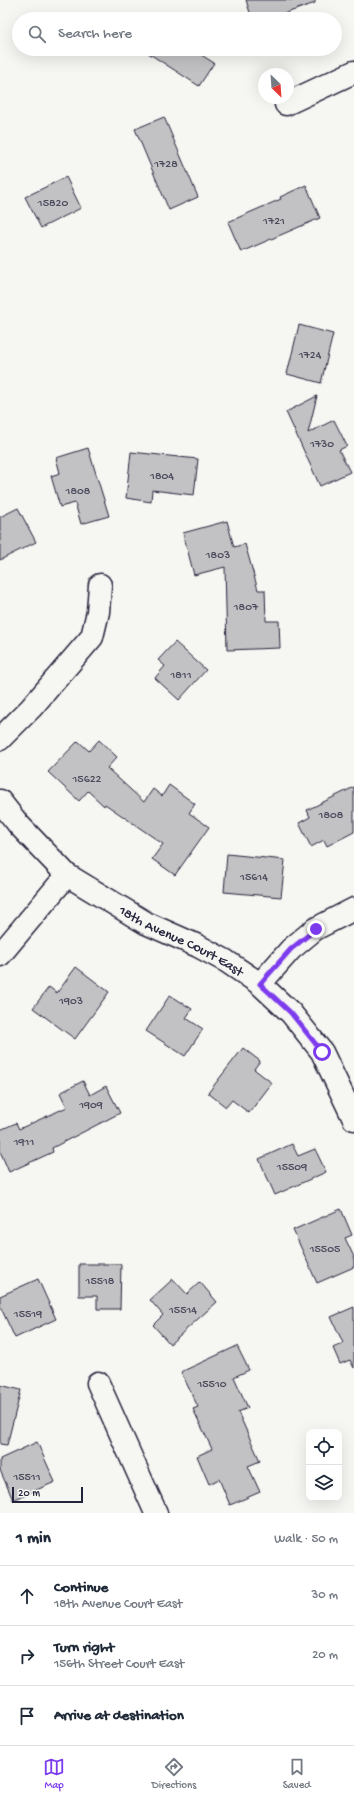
<!DOCTYPE html>
<html lang="en">
<head>
<meta charset="utf-8">
<style>
  :root { --surface:#fff; --page:#f2f2f3; --text:#1f2937; --muted:#747a83; --line:#e0e1e3; --accent:#7c3aed }
  body { margin:0; font-family:"Gochi Hand",sans-serif; background:var(--page); color:var(--text) }
  .controls { position:absolute; right:12px; bottom:12px; display:grid; overflow:hidden; border-radius:8px; box-shadow:0 4px 16px #0002 }
  .controls button { width:36px; height:36px; display:grid; place-items:center; padding:0; border:0; border-bottom:1px solid var(--line); background:var(--surface); color:var(--text); font:20px sans-serif }
  .compass { position:absolute; left:258px; top:68px; width:36px; height:36px; border-radius:50%; background:var(--surface); box-shadow:0 4px 16px #0002; rotate:155deg }
  .scale { position:absolute; left:12px; bottom:10px; width:71px; box-sizing:border-box; padding-left:4px; border:2px solid #22223b; border-top:0; font-size:11px; line-height:14px; white-space:nowrap; color:#22223b; -webkit-text-stroke:3px #f6f6f2; paint-order:stroke }
  .stop { position:absolute; width:12px; height:12px; margin:-9px; border:3px solid #7c3aed; border-radius:50%; background:#fff }
  .stop.end { background:#7c3aed; border-color:#fff; box-shadow:0 1px 4px #0008 }
  .list { margin:0; padding:0; list-style:none }
  h2 { display:flex; justify-content:space-between; align-items:center; height:52px; margin:0; padding:0 16px; font-size:17px }
  h2 small { font-size:13px; font-weight:400; color:var(--muted) }
  .list li { display:grid; grid-template-columns:26px 1fr auto; gap:12px; align-items:center; box-sizing:border-box; height:60px; padding:0 16px; border-top:1px solid var(--line) }
  .list b { display:block; font-size:15px; white-space:nowrap }
  .list p { margin:0; font-size:13px; white-space:nowrap; color:var(--muted) }
  .list em { font-size:13px; font-style:normal; color:var(--muted) }
  .icon { flex:none; width:22px; height:22px; fill:none; stroke:currentColor; stroke-width:2; stroke-linecap:round; stroke-linejoin:round }
  .map { position:relative; flex:none; width:354px; height:1513px; overflow:hidden }
  .search { position:absolute; background:var(--surface); box-shadow:0 4px 16px #0002; left:12px; right:12px; top:12px; height:44px; display:flex; align-items:center; gap:10px; box-sizing:border-box; padding:0 14px; border-radius:22px; color:var(--muted); font-size:15px }
  .sheet { height:232px; background:var(--surface) }
  nav { display:flex; justify-content:space-around; align-items:center; box-sizing:border-box; height:56px; border-top:1px solid var(--line); background:var(--surface); font-size:11px; color:var(--muted) }
  nav a { display:grid; justify-items:center; gap:2px }
  nav .on { color:var(--accent) }
  .map>svg:first-child { display:block }
  .building { fill:#c2c2c4; stroke:#22223b }
  .lines { fill:none; stroke-linecap:round; stroke-linejoin:round }
  .street-casing { stroke:#22223b; stroke-width:25 }
  .street { stroke:#f6f6f2; stroke-width:22 }
  .route { stroke:#7c3aed; stroke-width:5 }
  .labels { text-anchor:middle; stroke-width:3.5; stroke-linejoin:round; paint-order:stroke }
  .number-label { font-size:12px; fill:#4a4a5d }
  .street-label { font-size:14px; fill:#22223b; stroke:#f6f6f2 }
</style>
</head>
<body>
<div class="map">
<svg width="354" height="1513" viewBox="0 0 354 1513">
  <rect width="100%" height="100%" fill="#f6f6f2"/>
  <filter id="ink" filterUnits="userSpaceOnUse"><feTurbulence type="fractalNoise" baseFrequency=".025" numOctaves="2"/><feDisplacementMap in="SourceGraphic" scale="8" xChannelSelector="R" yChannelSelector="G"/><feConvolveMatrix kernelMatrix="1 2 1 2 8 2 1 2 1" color-interpolation-filters="sRGB"/></filter>
  <g filter="url(#ink)">
    <g class="building">
      <path d="M246 0H315V3L269 19H252Z"/>
      <path d="M142 49H192L214 63 199 86Z"/>
      <path d="M164 117 198 197 169 210 135 129Z"/>
      <path d="M66 177 81 208 41 228 25 197Z"/>
      <path d="M306 185 320 218 241 252 228 222 281 199 280 197Z"/>
      <path d="M299 325 333 334 321 383 287 374Z"/>
      <path d="M317 396 308 433 334 420 347 446 339 450 350 472 320 486 286 412Z"/>
      <path d="M88 448 109 516 81 524 75 503 60 507 51 476 60 473 56 458Z"/>
      <path d="M131 452 198 459 194 495 152 490 151 502 126 498Z"/>
      <path d="M18 508 36 542 0 560V517Z"/>
      <path d="M227 521 234 547 245 544 258 590H265L266 621H279L280 648 227 650 225 567 194 575 183 533Z"/>
      <path d="M175 642 206 670 179 700 155 678 165 666 158 660Z"/>
      <path d="M99 740 117 757 107 768 144 802 153 789 162 796 169 785 195 804 189 813 209 827 175 875 152 859 163 844 105 804 104 806 88 791 79 801 48 772 78 741 89 751Z"/>
      <path d="M354 787V832L327 846 324 840 311 847 299 823 310 817 307 810Z"/>
      <path d="M227 854 285 860 281 897 224 892Z"/>
      <path d="M76 967 109 992 75 1039 33 1008 49 987 57 993Z"/>
      <path d="M170 995 192 1009 186 1018 203 1029 185 1056 146 1031Z"/>
      <path d="M243 1048 260 1061 254 1069 272 1083 249 1113 232 1100 226 1107 208 1093Z"/>
      <path d="M83 1081 90 1095 106 1086 120 1113 52 1148 53 1152 9 1172 0 1151V1130L16 1123 19 1129 67 1107 60 1093Z"/>
      <path d="M292 1144 298 1156 315 1149 326 1172 275 1195 259 1159Z"/>
      <path d="M341 1209 352 1235 345 1238 354 1257V1267L317 1283 293 1230Z"/>
      <path d="M79 1264H121L120 1309H97V1296H79Z"/>
      <path d="M38 1279 56 1319 15 1338 0 1306V1296Z"/>
      <path d="M173 1279 187 1294 200 1282 217 1302 170 1344 153 1325 163 1315 150 1300Z"/>
      <path d="M354 1307V1368L350 1360 340 1364 333 1348 343 1343 331 1317Z"/>
      <path d="M237 1346 249 1370 234 1377 248 1408 238 1412 260 1461 248 1466 260 1492 230 1505 219 1479 209 1484 197 1456 212 1449 193 1409 198 1407 181 1372Z"/>
      <path d="M0 1385 21 1390 7 1445 0 1444Z"/>
      <path d="M37 1442 55 1482 13 1500 0 1470V1459Z"/>
    </g>
    <g class="lines">
      <defs>
        <g id="street">
          <path d="M286 104 354 72"/>
          <path d="M0 739 31 708 92 637 98 612 100 585"/>
          <path id="s1" d="M0 801 19 825 67 875 146 923 198 946 226 961 260 984 291 1013 322 1052 354 1119"/>
          <path d="M0 955 67 875"/>
          <path d="M260 984 291 949 315 929 354 909"/>
          <path d="M98 1383 156 1513"/>
        </g>
      </defs>
      <use href="#street" class="street-casing"/>
      <use href="#street" class="street"/>
    </g>
  </g>
  <g class="lines" filter="url(#ink)">
    <path class="route" d="M316 929 291 949 260 984 291 1013 322 1052"/>
  </g>
  <g class="labels">
    <g class="number-label">
      <text x="166" y="167">1728</text>
      <text x="53" y="206">15820</text>
      <text x="274" y="224">1721</text>
      <text x="310" y="358">1724</text>
      <text x="322" y="447">1730</text>
      <text x="162" y="479">1804</text>
      <text x="78" y="494">1808</text>
      <text x="218" y="558">1803</text>
      <text x="246" y="610">1807</text>
      <text x="181" y="678">1811</text>
      <text x="87" y="782">15622</text>
      <text x="331" y="818">1808</text>
      <text x="254" y="880">15614</text>
      <text x="71" y="1004">1903</text>
      <text x="91" y="1108">1909</text>
      <text x="24" y="1145">1911</text>
      <text x="292" y="1170">15509</text>
      <text x="325" y="1252">15505</text>
      <text x="100" y="1284">15518</text>
      <text x="183" y="1313">15514</text>
      <text x="28" y="1317">15519</text>
      <text x="212" y="1387">15510</text>
      <text x="27" y="1480">15511</text>
    </g>
    <g class="street-label">
      <text dy="5" stroke="none"><textPath href="#s1" startOffset="232">18th Avenue Court East</textPath></text>
    </g>
  </g>
</svg>
<div class="controls">
<button><svg class="icon" aria-label="locate" viewBox="0 0 24 24"><circle cx="12" cy="12" r="6"/><path d="M12 2v4M12 18v4M2 12h4M18 12h4"/></svg></button>
<button><svg class="icon" aria-label="layers" viewBox="0 0 24 24"><path d="M12 4l9 5-9 5-9-5zM3 14l9 5 9-5"/></svg></button>
</div>
<svg class="compass" viewBox="-18 -18 36 36"><path d="M0-13l5 13h-10z" fill="#e53935"/><path d="M0 13l5-13h-10z" fill="#747a83"/></svg>
<div class="scale">20 m</div>
<div class="stop" style="left:322px;top:1052px"></div>
<div class="stop end" style="left:316px;top:929px"></div>
<div class="search"><svg class="icon" aria-label="search" viewBox="0 0 24 24"><circle cx="10" cy="10" r="6"/><path d="M15 15l6 6"/></svg>Search here</div>
</div>
<section class="sheet">
<h2>1 min<small>Walk · 50 m</small></h2>
<ul class="list">
<li><svg class="icon" aria-label="ahead" viewBox="0 0 24 24"><path d="M12 20V5M6 11l6-6 6 6"/></svg><div><b>Continue</b><p>18th Avenue Court East</p></div><em>30 m</em></li>
<li><svg class="icon" aria-label="right" viewBox="0 0 24 24"><path d="M7 20v-9h11M14 6l5 5-5 5"/></svg><div><b>Turn right</b><p>156th Street Court East</p></div><em>20 m</em></li>
<li><svg class="icon" aria-label="arrive" viewBox="0 0 24 24"><path d="M6 21V4h12l-3 4 3 4H6"/></svg><div><b>Arrive at destination</b></div></li>
</ul>
</section>
<nav>
<a class="on"><svg class="icon" aria-label="map" viewBox="0 0 24 24"><path d="M3 6l6-2 6 2 6-2v14l-6 2-6-2-6 2zM9 4v14M15 6v14"/></svg>Map</a>
<a><svg class="icon" aria-label="directions" viewBox="0 0 24 24"><path d="M12 3l9 9-9 9-9-9zM9 14v-3h6M13 9l2 2-2 2"/></svg>Directions</a>
<a><svg class="icon" aria-label="saved" viewBox="0 0 24 24"><path d="M7 4h10v16l-5-4-5 4z"/></svg>Saved</a>
</nav>
</body>
</html>
